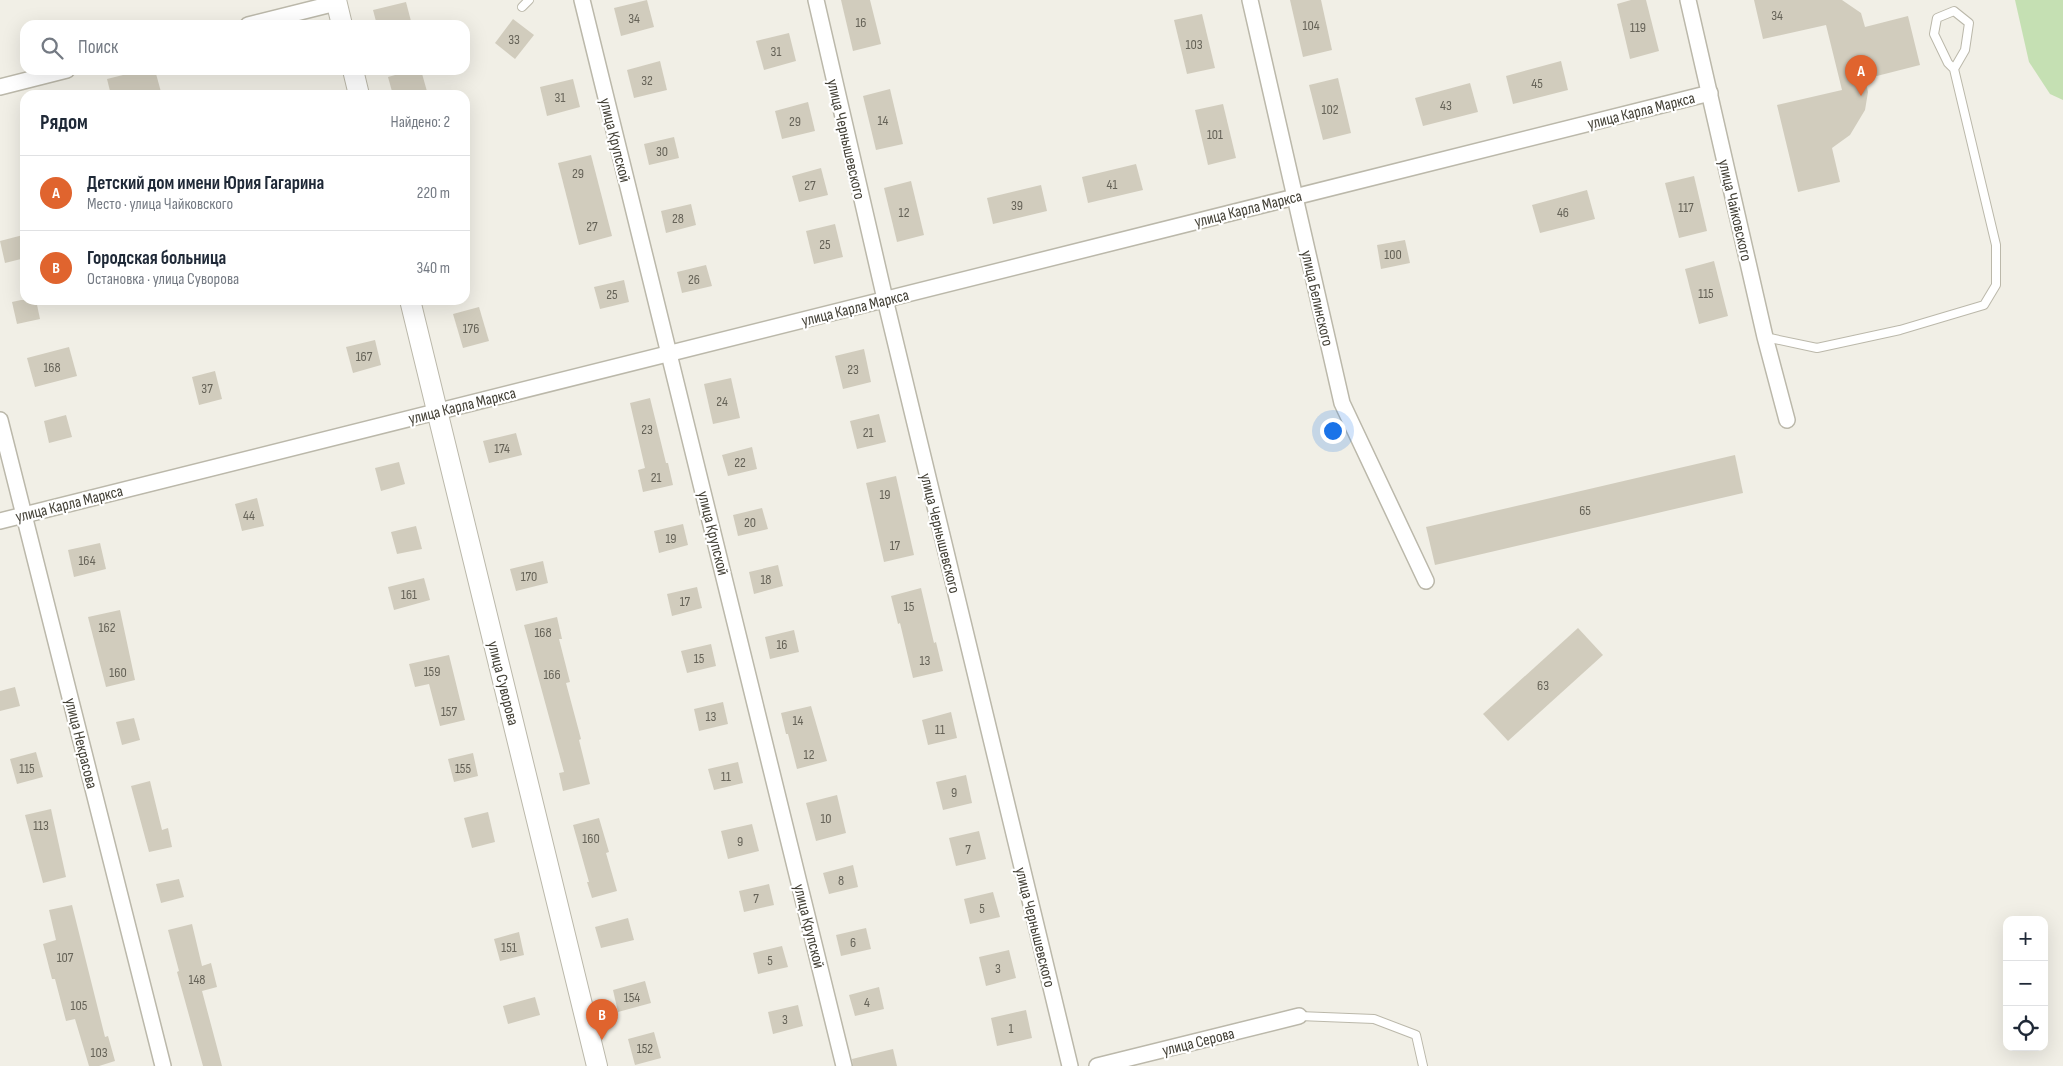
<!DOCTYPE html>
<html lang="ru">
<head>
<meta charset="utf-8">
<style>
  :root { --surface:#fff; --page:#f2f2f3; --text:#1f2937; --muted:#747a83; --line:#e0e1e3; --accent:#e0642e }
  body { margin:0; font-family:"Sofia Sans Condensed",sans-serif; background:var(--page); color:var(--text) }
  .controls { position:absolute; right:15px; bottom:15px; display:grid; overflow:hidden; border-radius:10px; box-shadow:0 5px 20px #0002 }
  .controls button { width:45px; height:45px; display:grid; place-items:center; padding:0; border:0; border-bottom:1px solid var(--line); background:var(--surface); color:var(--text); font:25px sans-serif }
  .you { position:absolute; left:1332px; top:430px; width:18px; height:18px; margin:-12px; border:4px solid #fff; border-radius:50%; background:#1a73e8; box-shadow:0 0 0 8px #1a73e833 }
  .badge { display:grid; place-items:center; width:32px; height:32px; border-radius:50%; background:var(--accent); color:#fff; font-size:16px; font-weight:700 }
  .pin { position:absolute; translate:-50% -41px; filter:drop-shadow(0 1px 2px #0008) }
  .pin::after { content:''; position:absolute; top:26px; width:18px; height:15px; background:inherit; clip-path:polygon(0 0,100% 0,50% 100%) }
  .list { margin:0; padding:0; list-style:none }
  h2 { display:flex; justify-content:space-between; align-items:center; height:65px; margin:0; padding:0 20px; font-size:21px }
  h2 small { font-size:16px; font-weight:400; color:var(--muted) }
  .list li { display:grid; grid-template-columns:32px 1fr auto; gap:15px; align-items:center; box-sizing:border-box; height:75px; padding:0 20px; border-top:1px solid var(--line) }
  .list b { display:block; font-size:19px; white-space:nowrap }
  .list p { margin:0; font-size:16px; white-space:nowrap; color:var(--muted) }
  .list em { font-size:16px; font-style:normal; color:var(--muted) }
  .icon { flex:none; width:28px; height:28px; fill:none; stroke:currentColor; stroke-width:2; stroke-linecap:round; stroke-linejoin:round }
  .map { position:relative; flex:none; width:2063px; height:1066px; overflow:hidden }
  .search { position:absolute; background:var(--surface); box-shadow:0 5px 20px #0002; left:20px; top:20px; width:450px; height:55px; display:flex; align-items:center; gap:12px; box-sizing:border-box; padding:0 18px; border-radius:15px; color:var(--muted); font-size:19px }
  .panel { position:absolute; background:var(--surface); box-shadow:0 5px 20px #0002; left:20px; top:90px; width:450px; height:215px; border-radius:15px }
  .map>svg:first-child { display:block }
  .pitch { fill:#c5e0b3 }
  .building { fill:#d1ccbd }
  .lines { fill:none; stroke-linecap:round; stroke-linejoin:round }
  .service-casing { stroke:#bbb8aa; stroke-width:10 }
  .minor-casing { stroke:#bbb8aa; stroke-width:18 }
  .tertiary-casing { stroke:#bbb8aa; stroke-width:22 }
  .service { stroke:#fff; stroke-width:8 }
  .minor { stroke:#fff; stroke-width:15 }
  .tertiary { stroke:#fff; stroke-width:20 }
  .labels { text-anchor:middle; stroke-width:4.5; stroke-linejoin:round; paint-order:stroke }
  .number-label { font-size:14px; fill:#666358 }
  .street-label { font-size:16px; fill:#434036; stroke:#fff }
</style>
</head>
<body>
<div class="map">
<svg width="2063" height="1066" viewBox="0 0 2063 1066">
  <rect width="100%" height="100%" fill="#f1efe6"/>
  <path class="pitch" d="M2015 0H2063V100L2050 94 2029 62Z"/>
  <g class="building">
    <path d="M647 0 654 27 621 36 614 8Z"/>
    <path d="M841 0H870L881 44 853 51Z"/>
    <path d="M1290 0H1321L1332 50 1303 57Z"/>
    <path d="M1631 0H1646L1659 51 1630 59 1617 4Z"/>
    <path d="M1754 0H1842L1861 13 1865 27 1908 16 1920 65 1865 79 1868 92 1865 110 1850 135 1832 148 1840 182 1798 192 1777 105 1842 90 1826 25 1763 39Z"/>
    <path d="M406 2 412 25H377L373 10Z"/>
    <path d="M1202 14 1215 68 1187 74 1174 20Z"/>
    <path d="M513 19 534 35 515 59 495 43Z"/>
    <path d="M789 33 796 61 764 70 756 41Z"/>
    <path d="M660 61 667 90 634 98 627 70Z"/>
    <path d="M1561 61 1568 90 1513 104 1506 76Z"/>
    <path d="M143 70H155L161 92 150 95H111L107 79Z"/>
    <path d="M413 70H421L428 95H393L388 77Z"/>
    <path d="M1338 78 1351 133 1323 140 1309 85Z"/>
    <path d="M573 79 580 107 547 116 540 87Z"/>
    <path d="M1470 83 1478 112 1423 126 1415 98Z"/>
    <path d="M890 89 903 144 876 150 863 96Z"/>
    <path d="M808 102 815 131 782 139 775 111Z"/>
    <path d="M1223 104 1236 158 1208 165 1195 110Z"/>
    <path d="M674 137 679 158 649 165 644 144Z"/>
    <path d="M591 155 612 236 579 245 558 163Z"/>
    <path d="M1136 164 1143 190 1088 203 1082 177Z"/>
    <path d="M821 168 828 195 799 202 792 176Z"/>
    <path d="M1694 176 1707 231 1679 238 1665 183Z"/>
    <path d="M911 181 924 235 897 242 884 188Z"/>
    <path d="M1041 185 1047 211 993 224 987 198Z"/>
    <path d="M1587 190 1595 219 1540 233 1532 205Z"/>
    <path d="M691 204 696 225 666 233 661 211Z"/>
    <path d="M835 224 843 257 814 264 806 231Z"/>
    <path d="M23 235 25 258 5 263 0 241Z"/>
    <path d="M1405 240 1410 263 1381 269 1377 245Z"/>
    <path d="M1714 261 1728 316 1699 324 1685 269Z"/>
    <path d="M706 265 712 286 682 293 677 272Z"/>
    <path d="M624 280 629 302 600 309 594 287Z"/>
    <path d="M21 300H36L40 319 17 324 12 302Z"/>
    <path d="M479 307 489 341 463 348 453 314Z"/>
    <path d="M375 340 381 365 353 373 346 347Z"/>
    <path d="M69 347 77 376 35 387 27 358Z"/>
    <path d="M864 349 871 382 843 389 835 356Z"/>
    <path d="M215 371 222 399 199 405 192 377Z"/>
    <path d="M731 378 740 418 713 424 704 384Z"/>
    <path d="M650 398 666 463H668L673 485 643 492 638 470 645 468 630 403Z"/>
    <path d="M879 414 886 442 857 449 850 421Z"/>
    <path d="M66 415 72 437 49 443 44 421Z"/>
    <path d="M516 433 522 455 489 463 483 441Z"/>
    <path d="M752 447 757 469 728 476 722 455Z"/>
    <path d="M1735 455 1743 493 1435 565 1426 527Z"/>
    <path d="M399 462 405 484 381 491 375 468Z"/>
    <path d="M896 476 914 555 884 562 866 483Z"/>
    <path d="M257 498 264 526 242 531 235 504Z"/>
    <path d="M762 508 768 529 738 536 733 515Z"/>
    <path d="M683 524 688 545 659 553 654 531Z"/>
    <path d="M416 526 422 549 397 554 391 532Z"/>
    <path d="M100 543 106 569 74 577 68 550Z"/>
    <path d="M543 561 548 583 516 591 510 569Z"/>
    <path d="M778 565 783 586 754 594 749 572Z"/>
    <path d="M424 578 430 600 394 610 388 587Z"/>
    <path d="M697 587 702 608 672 616 667 594Z"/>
    <path d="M921 588 934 643 936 642 943 671 913 678 900 623 898 624 891 596Z"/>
    <path d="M120 610 135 680 106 687 88 617Z"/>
    <path d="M557 617 562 639H559L570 682 566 683 581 739 579 740 590 784 563 791 559 773 564 772 524 625Z"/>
    <path d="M1578 628 1603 655 1508 741 1483 714Z"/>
    <path d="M794 630 799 652 770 659 765 637Z"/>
    <path d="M711 644 716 666 687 673 681 651Z"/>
    <path d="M449 655 465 720 440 726 429 684 415 687 409 664Z"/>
    <path d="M15 687 20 706 0 711V691Z"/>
    <path d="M723 702 728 724 699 731 694 709Z"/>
    <path d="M811 706 827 761 797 769 788 734H786L781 713Z"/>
    <path d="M951 712 957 738 928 745 922 720Z"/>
    <path d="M134 718 140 740 122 745 116 722Z"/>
    <path d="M36 752 43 777 17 784 10 759Z"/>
    <path d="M473 753 478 776 454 782 448 759Z"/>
    <path d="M738 762 743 783 714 790 708 769Z"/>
    <path d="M966 775 972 803 943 810 936 782Z"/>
    <path d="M150 781 162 830 168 828 172 847 149 852 131 786Z"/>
    <path d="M837 795 846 833 816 841 806 803Z"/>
    <path d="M51 809 66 877 43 883 25 815Z"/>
    <path d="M488 812 495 842 472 848 464 818Z"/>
    <path d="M599 818 609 852 606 853 617 891 592 898 587 882H589L573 825Z"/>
    <path d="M752 824 759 851 728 859 721 831Z"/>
    <path d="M979 831 986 859 956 866 949 838Z"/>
    <path d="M853 865 858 887 829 894 823 873Z"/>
    <path d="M179 879 184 897 161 903 156 884Z"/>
    <path d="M769 884 774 905 744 912 739 891Z"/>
    <path d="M993 892 1000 917 970 924 964 899Z"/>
    <path d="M72 905 105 1037 108 1036 115 1061 99 1066H89L75 1019 66 1021 55 979H52L43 944 56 940 49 910Z"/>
    <path d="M628 918 634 940 601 948 595 927Z"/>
    <path d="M192 924 202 966 211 963 217 987 202 991 222 1066H203L177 972 179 971 168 930Z"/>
    <path d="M866 928 871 949 841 956 836 935Z"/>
    <path d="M519 932 524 955 500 961 494 939Z"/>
    <path d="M782 946 788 967 758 974 753 953Z"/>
    <path d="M1009 950 1016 978 986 986 979 957Z"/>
    <path d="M645 981 651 1003 618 1012 613 990Z"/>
    <path d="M879 987 884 1009 855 1016 849 995Z"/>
    <path d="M535 997 540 1015 508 1024 503 1006Z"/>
    <path d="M798 1005 803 1026 773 1034 768 1012Z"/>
    <path d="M1026 1010 1032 1038 997 1046 991 1018Z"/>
    <path d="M654 1032 661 1058 635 1065 628 1039Z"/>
    <path d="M893 1049 897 1066H853L852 1059Z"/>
  </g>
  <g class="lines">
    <defs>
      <g id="service">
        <path d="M522 7 529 0"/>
        <path d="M1765 337 1817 348 1900 330 1984 305 1996 285V245L1954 69 1948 63 1934 34 1937 18 1954 11 1969 23 1965 50 1954 69"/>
        <path d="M1299 1016 1374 1019 1416 1035 1423 1066"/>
      </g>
      <g id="minor">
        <path d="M582 0 844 1066"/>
        <path d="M816 0 885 299 1070 1066"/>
        <path d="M1250 0 1342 403 1426 581"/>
        <path d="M1688 0 1765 337 1787 420"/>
        <path d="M248 25 336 3"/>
        <path d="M0 87 67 70"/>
        <path d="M0 420 163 1066"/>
        <path d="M0 521 1710 93"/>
        <path d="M1097 1066 1299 1016"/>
      </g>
      <g id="tertiary">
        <path d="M336 0 342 25"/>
        <path d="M353 70 359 95"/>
        <path d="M410 300 597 1066"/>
      </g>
    </defs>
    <use href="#service" class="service-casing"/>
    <use href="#minor" class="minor-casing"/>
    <use href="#tertiary" class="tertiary-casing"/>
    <use href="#service" class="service"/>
    <use href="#minor" class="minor"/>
    <use href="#tertiary" class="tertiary"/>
  </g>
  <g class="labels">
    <g class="number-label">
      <text x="1777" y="20">34</text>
      <text x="634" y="23">34</text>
      <text x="861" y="27">16</text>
      <text x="1311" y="30">104</text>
      <text x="1638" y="32">119</text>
      <text x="514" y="44">33</text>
      <text x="1194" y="49">103</text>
      <text x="776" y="56">31</text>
      <text x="647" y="85">32</text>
      <text x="1537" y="88">45</text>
      <text x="560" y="102">31</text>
      <text x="1446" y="110">43</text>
      <text x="1330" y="114">102</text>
      <text x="883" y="125">14</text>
      <text x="795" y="126">29</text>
      <text x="1215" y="139">101</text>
      <text x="662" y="156">30</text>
      <text x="578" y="178">29</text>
      <text x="1112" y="189">41</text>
      <text x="810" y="190">27</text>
      <text x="1017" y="210">39</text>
      <text x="1686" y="212">117</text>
      <text x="904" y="217">12</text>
      <text x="1563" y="217">46</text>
      <text x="678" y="223">28</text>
      <text x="592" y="231">27</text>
      <text x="825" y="249">25</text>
      <text x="1393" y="259">100</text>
      <text x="694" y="284">26</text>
      <text x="1706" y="298">115</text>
      <text x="612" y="299">25</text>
      <text x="471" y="333">176</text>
      <text x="364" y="361">167</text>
      <text x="52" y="372">168</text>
      <text x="853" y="374">23</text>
      <text x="207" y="393">37</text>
      <text x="722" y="406">24</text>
      <text x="647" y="434">23</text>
      <text x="868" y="437">21</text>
      <text x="502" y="453">174</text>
      <text x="740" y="467">22</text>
      <text x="656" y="482">21</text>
      <text x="885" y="499">19</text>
      <text x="1585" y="515">65</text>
      <text x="249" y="520">44</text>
      <text x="750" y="527">20</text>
      <text x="671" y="543">19</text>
      <text x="895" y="550">17</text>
      <text x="87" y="565">164</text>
      <text x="529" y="581">170</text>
      <text x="766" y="584">18</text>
      <text x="409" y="599">161</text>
      <text x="685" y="606">17</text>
      <text x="909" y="611">15</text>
      <text x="107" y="632">162</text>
      <text x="543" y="637">168</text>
      <text x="782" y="649">16</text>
      <text x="699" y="663">15</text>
      <text x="925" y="665">13</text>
      <text x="432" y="676">159</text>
      <text x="118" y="677">160</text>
      <text x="552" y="679">166</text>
      <text x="1543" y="690">63</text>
      <text x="449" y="716">157</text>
      <text x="711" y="721">13</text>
      <text x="798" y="725">14</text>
      <text x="940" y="734">11</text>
      <text x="809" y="759">12</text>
      <text x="27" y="773">115</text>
      <text x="463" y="773">155</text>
      <text x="726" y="781">11</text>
      <text x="954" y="797">9</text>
      <text x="826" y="823">10</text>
      <text x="41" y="830">113</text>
      <text x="591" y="843">160</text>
      <text x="740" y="846">9</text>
      <text x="968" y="854">7</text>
      <text x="841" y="885">8</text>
      <text x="756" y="903">7</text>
      <text x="982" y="913">5</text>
      <text x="853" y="947">6</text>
      <text x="509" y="952">151</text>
      <text x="65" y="962">107</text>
      <text x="770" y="965">5</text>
      <text x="998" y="973">3</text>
      <text x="197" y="984">148</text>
      <text x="632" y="1002">154</text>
      <text x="867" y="1007">4</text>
      <text x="79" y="1010">105</text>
      <text x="785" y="1024">3</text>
      <text x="1011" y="1033">1</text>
      <text x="645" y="1053">152</text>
      <text x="99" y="1057">103</text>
    </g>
    <g class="street-label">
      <text transform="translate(1641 110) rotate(-14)" y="6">улица Карла Маркса</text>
      <text transform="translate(847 139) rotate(77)" y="6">улица Чернышевского</text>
      <text transform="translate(616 140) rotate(76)" y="6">улица Крупской</text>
      <text transform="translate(1248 208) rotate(-14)" y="6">улица Карла Маркса</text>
      <text transform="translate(1736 210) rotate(77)" y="6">улица Чайковского</text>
      <text transform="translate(1318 298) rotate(77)" y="6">улица Белинского</text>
      <text transform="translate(855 307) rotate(-14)" y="6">улица Карла Маркса</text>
      <text transform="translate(462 405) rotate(-14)" y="6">улица Карла Маркса</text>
      <text transform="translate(69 503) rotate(-14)" y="6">улица Карла Маркса</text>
      <text transform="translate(714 533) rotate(76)" y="6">улица Крупской</text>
      <text transform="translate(941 533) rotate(76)" y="6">улица Чернышевского</text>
      <text transform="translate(504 683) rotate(76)" y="6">улица Суворова</text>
      <text transform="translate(82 743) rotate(76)" y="6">улица Некрасова</text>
      <text transform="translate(810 926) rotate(76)" y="6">улица Крупской</text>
      <text transform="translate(1036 927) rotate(76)" y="6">улица Чернышевского</text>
      <text transform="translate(1198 1041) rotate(-14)" y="6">улица Серова</text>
    </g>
  </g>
</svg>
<div class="controls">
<button>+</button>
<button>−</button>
<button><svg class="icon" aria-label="locate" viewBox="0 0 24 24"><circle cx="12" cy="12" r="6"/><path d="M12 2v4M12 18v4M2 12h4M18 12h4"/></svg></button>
</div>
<div class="you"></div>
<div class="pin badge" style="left:1861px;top:96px">A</div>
<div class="pin badge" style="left:602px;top:1040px">B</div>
<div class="search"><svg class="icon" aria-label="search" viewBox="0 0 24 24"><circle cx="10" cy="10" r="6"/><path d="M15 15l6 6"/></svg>Поиск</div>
<section class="panel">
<h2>Рядом<small>Найдено: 2</small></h2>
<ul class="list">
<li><span class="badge">A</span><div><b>Детский дом имени Юрия Гагарина</b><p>Место · улица Чайковского</p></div><em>220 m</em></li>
<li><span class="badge">B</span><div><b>Городская больница</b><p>Остановка · улица Суворова</p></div><em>340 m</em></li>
</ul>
</section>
</div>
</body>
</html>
